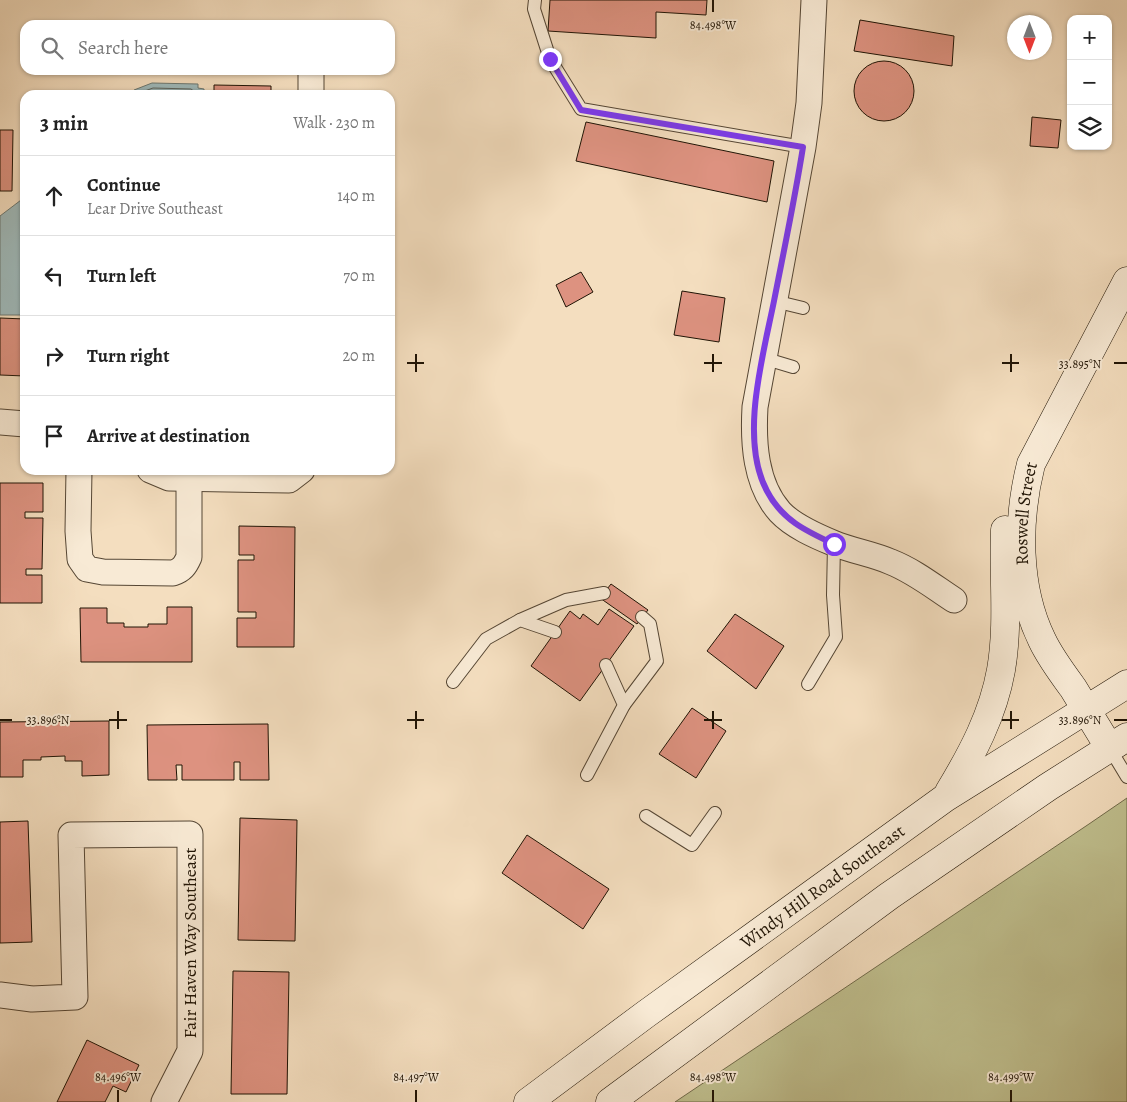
<!DOCTYPE html>
<html lang="en">
<head>
<meta charset="utf-8">
<style>
  :root { --surface:#fff; --page:#f6f6f6; --text:#222; --muted:#767676; --line:#e0e0e0 }
  body { margin:0; font-family:Alegreya,serif; background:var(--page); color:var(--text) }
  .controls { position:absolute; right:15px; top:15px; display:grid; overflow:hidden; border-radius:10px; box-shadow:0 1px 4px #0004 }
  .controls button { width:45px; height:45px; display:grid; place-items:center; padding:0; border:0; border-bottom:1px solid var(--line); background:var(--surface); color:var(--text); font:25px sans-serif }
  .compass { position:absolute; left:1007px; top:15px; width:45px; height:45px; border-radius:50%; background:var(--surface); box-shadow:0 1px 4px #0004; rotate:180deg }
  .stop { position:absolute; width:15px; height:15px; margin:-11px; border:4px solid #7c3aed; border-radius:50%; background:#fff }
  .stop.end { background:#7c3aed; border-color:#fff; box-shadow:0 1px 5px #0008 }
  .list { margin:0; padding:0; list-style:none }
  h2 { display:flex; justify-content:space-between; align-items:center; height:65px; margin:0; padding:0 20px; font-size:21px }
  h2 small { font-size:16px; font-weight:400; color:var(--muted) }
  .list li { display:grid; grid-template-columns:32px 1fr auto; gap:15px; align-items:center; box-sizing:border-box; height:80px; padding:0 20px; border-top:1px solid var(--line) }
  .list b { display:block; font-size:19px; white-space:nowrap }
  .list p { margin:0; font-size:16px; white-space:nowrap; color:var(--muted) }
  .list em { font-size:16px; font-style:normal; color:var(--muted) }
  .icon { flex:none; width:28px; height:28px; fill:none; stroke:currentColor; stroke-width:2; stroke-linecap:round; stroke-linejoin:round }
  .map { position:relative; flex:none; width:1127px; height:1102px; overflow:hidden }
  .search { position:absolute; background:var(--surface); box-shadow:0 1px 4px #0004; left:20px; top:20px; width:375px; height:55px; display:flex; align-items:center; gap:12px; box-sizing:border-box; padding:0 18px; border-radius:15px; color:var(--muted); font-size:19px }
  .panel { position:absolute; background:var(--surface); box-shadow:0 1px 4px #0004; left:20px; top:90px; width:375px; height:385px; border-radius:15px }
  .map>svg:first-child { display:block }
  .green { fill:#c0c08f; stroke:#706a4a }
  .water { fill:#9fbabb; stroke:#6c7872 }
  .lines { fill:none; stroke-linecap:round; stroke-linejoin:round }
  .shore { stroke:#606760; stroke-width:1 }
  .building { fill:#dd9280; stroke:#201405 }
  .lane-casing { stroke:#554634; stroke-width:14 }
  .street-casing { stroke:#554634; stroke-width:27 }
  .secondary-casing { stroke:#201405; stroke-width:29 }
  .lane { stroke:#f8ead5; stroke-width:12 }
  .street { stroke:#f8ead5; stroke-width:25 }
  .secondary { stroke:#f8ead5; stroke-width:28 }
  .route { stroke:#7c3aed; stroke-width:6 }
  .ticks { fill:none; stroke:#201405; stroke-width:2 }
  .labels { text-anchor:middle; stroke-width:4; stroke-linejoin:round; paint-order:stroke }
  .street-label { font-size:18px; fill:#201405; stroke:#f8ead5 }
  .ticks-label { font-size:12px; text-anchor:middle; fill:#201405; stroke:#f8ead5; stroke-width:4; stroke-linejoin:round; paint-order:stroke }
</style>
</head>
<body>
<div class="map">
<svg width="1127" height="1102" viewBox="0 0 1127 1102">
  <rect width="100%" height="100%" fill="#f4debf"/>
  <filter id="stains"><feTurbulence type="fractalNoise" baseFrequency=".004" numOctaves="4"/><feColorMatrix values="0 0 0 0 .2 0 0 0 0 .09 0 0 0 0 .02 0 0 0 .5 -.17"/></filter>
  <radialGradient id="worn" r=".72"><stop offset=".6" stop-color="#630" stop-opacity="0"/><stop offset="1" stop-color="#630" stop-opacity=".3"/></radialGradient>
  <path class="green" d="M1127 798V1102H675L1089 824Z"/>
  <g class="water">
    <path d="M152 83 198 84V88L204 89V95H136L134 90Z"/>
    <path d="M25 197V315H0V216Z"/>
  </g>
  <g class="lines">
    <path class="shore" d="M140 95 142 92 153 88 191 89 199 95"/>
  </g>
  <g class="building">
    <path d="M550 0H707L706 15 656 12V38L548 31Z"/>
    <path d="M860 20 954 36 952 66 854 51Z"/>
    <circle cx="884" cy="91" r="30"/>
    <path d="M214 85 271 86V95H214Z"/>
    <path d="M1032 117 1061 120 1058 148 1030 146Z"/>
    <path d="M586 122 774 161 767 202 576 161Z"/>
    <path d="M0 130H13L12 191H0Z"/>
    <path d="M581 272 593 292 566 307 556 285Z"/>
    <path d="M682 291 725 298 719 342 674 335Z"/>
    <path d="M0 318 25 319V376L0 375Z"/>
    <path d="M0 483H43V512H25V518H43L42 569H26V575H42V603H0Z"/>
    <path d="M239 526 295 527 294 647H237V618H256V612H238V560H254V555H239Z"/>
    <path d="M611 584 648 610 637 624 600 598Z"/>
    <path d="M167 607H192V662H81L80 608H107V623H124V627H148V624H167Z"/>
    <path d="M609 609 634 626 580 701 531 666 570 611 580 619 583 614 598 625Z"/>
    <path d="M735 614 784 646 756 689 707 651Z"/>
    <path d="M692 708 726 731 696 778 659 754Z"/>
    <path d="M109 721V775L82 776V761H65V756L41 757V760H23V777H0V722Z"/>
    <path d="M268 724 269 780H240V762H234V780H182V765H176L177 780H148L147 725Z"/>
    <path d="M240 818 297 820 295 941 238 940Z"/>
    <path d="M28 821 32 942 0 943V822Z"/>
    <path d="M527 835 609 889 583 929 502 873Z"/>
    <path d="M233 971 289 972 287 1094H231Z"/>
    <path d="M87 1040 139 1065 126 1092 113 1086 105 1102H57Z"/>
  </g>
  <g class="lines">
    <defs>
      <g id="lane">
        <path d="M535 0 534 9 550 59 581 109 803 147"/>
        <path d="M774 301 803 308"/>
        <path d="M763 358 793 367"/>
        <path d="M520 620 566 600 604 593"/>
        <path d="M453 682 486 639 520 620 555 632"/>
        <path d="M808 684 836 637 833 595 834 544"/>
        <path d="M624 705 657 661 650 624 642 617"/>
        <path d="M1109 747 1127 777"/>
        <path d="M587 775 624 705 606 665"/>
        <path d="M646 816 692 845 715 813"/>
      </g>
      <g id="street">
        <path d="M814 0 809 103 803 147 755 407C753 442 755 484 780 512 793 526 816 536 833 543 852 551 873 554 891 562 914 571 934 587 954 600"/>
        <path d="M311 71V95"/>
        <path d="M0 422 25 424"/>
        <path d="M79 470 78 531 80 559 87 569 103 572 173 573C182 570 185 566 189 557V479"/>
        <path d="M150 470 169 478 289 480 302 470"/>
        <path d="M0 995 32 999 75 997 71 835 190 834V1051L164 1102"/>
      </g>
      <g id="secondary">
        <path id="s1" d="M1109 747C1097 727 1085 708 1073 688 1062 673 1050 657 1042 640 1016 587 1017 520 1031 464L1127 281"/>
        <path d="M949 792C972 754 993 715 1001 670 1009 624 1003 576 1005 530"/>
        <path id="s2" d="M528 1102 646 1014 945 798 1127 684"/>
        <path d="M610 1102 889 896 1048 787 1127 737"/>
      </g>
    </defs>
    <use href="#lane" class="lane-casing"/>
    <use href="#street" class="street-casing"/>
    <use href="#secondary" class="secondary-casing"/>
    <use href="#lane" class="lane"/>
    <use href="#street" class="street"/>
    <use href="#secondary" class="secondary"/>
  </g>
  <g class="lines">
    <path class="route" d="M550 59 581 110 803 147C795 198 784 250 774 301 763 356 739 439 767 491 782 520 806 531 834 544"/>
  </g>
  <path class="ticks" d="M713 0V12M416 354V372M713 354V372M1011 354V372M407 363H424M704 363H722M1002 363H1019M1114 363H1127M118 711V729M416 711V729M713 711V729M1011 711V729M0 720H12M109 720H127M407 720H424M704 720H722M1002 720H1019M1114 720H1127M118 1090V1102M416 1090V1102M713 1090V1102M1011 1090V1102"/>
  <g class="labels">
    <g class="street-label">
      <text dy="6" stroke="none"><textPath href="#s1" startOffset="256">Roswell Street</textPath></text>
      <text dy="6" stroke="none"><textPath href="#s2" startOffset="365">Windy Hill Road Southeast</textPath></text>
      <text transform="translate(190 943) rotate(-90)" y="6">Fair Haven Way Southeast</text>
    </g>
  </g>
  <g class="ticks-label">
    <text x="713" y="29">84.498°W</text>
    <text x="1080" y="368">33.895°N</text>
    <text x="1080" y="724">33.896°N</text>
    <text x="48" y="724">33.896°N</text>
    <text x="118" y="1081">84.496°W</text>
    <text x="416" y="1081">84.497°W</text>
    <text x="713" y="1081">84.498°W</text>
    <text x="1011" y="1081">84.499°W</text>
  </g>
  <rect width="100%" height="100%" filter="url(#stains)"/>
  <rect width="100%" height="100%" fill="url(#worn)"/>
</svg>
<div class="controls">
<button>+</button>
<button>−</button>
<button><svg class="icon" aria-label="layers" viewBox="0 0 24 24"><path d="M12 4l9 5-9 5-9-5zM3 14l9 5 9-5"/></svg></button>
</div>
<svg class="compass" viewBox="-18 -18 36 36"><path d="M0-13l5 13h-10z" fill="#e53935"/><path d="M0 13l5-13h-10z" fill="#767676"/></svg>
<div class="stop" style="left:834px;top:544px"></div>
<div class="stop end" style="left:550px;top:59px"></div>
<div class="search"><svg class="icon" aria-label="search" viewBox="0 0 24 24"><circle cx="10" cy="10" r="6"/><path d="M15 15l6 6"/></svg>Search here</div>
<section class="panel">
<h2>3 min<small>Walk · 230 m</small></h2>
<ul class="list">
<li><svg class="icon" aria-label="ahead" viewBox="0 0 24 24"><path d="M12 20V5M6 11l6-6 6 6"/></svg><div><b>Continue</b><p>Lear Drive Southeast</p></div><em>140 m</em></li>
<li><svg class="icon" aria-label="left" viewBox="0 0 24 24"><path d="M17 20v-9H6M10 6l-5 5 5 5"/></svg><div><b>Turn left</b></div><em>70 m</em></li>
<li><svg class="icon" aria-label="right" viewBox="0 0 24 24"><path d="M7 20v-9h11M14 6l5 5-5 5"/></svg><div><b>Turn right</b></div><em>20 m</em></li>
<li><svg class="icon" aria-label="arrive" viewBox="0 0 24 24"><path d="M6 21V4h12l-3 4 3 4H6"/></svg><div><b>Arrive at destination</b></div></li>
</ul>
</section>
</div>
</body>
</html>
